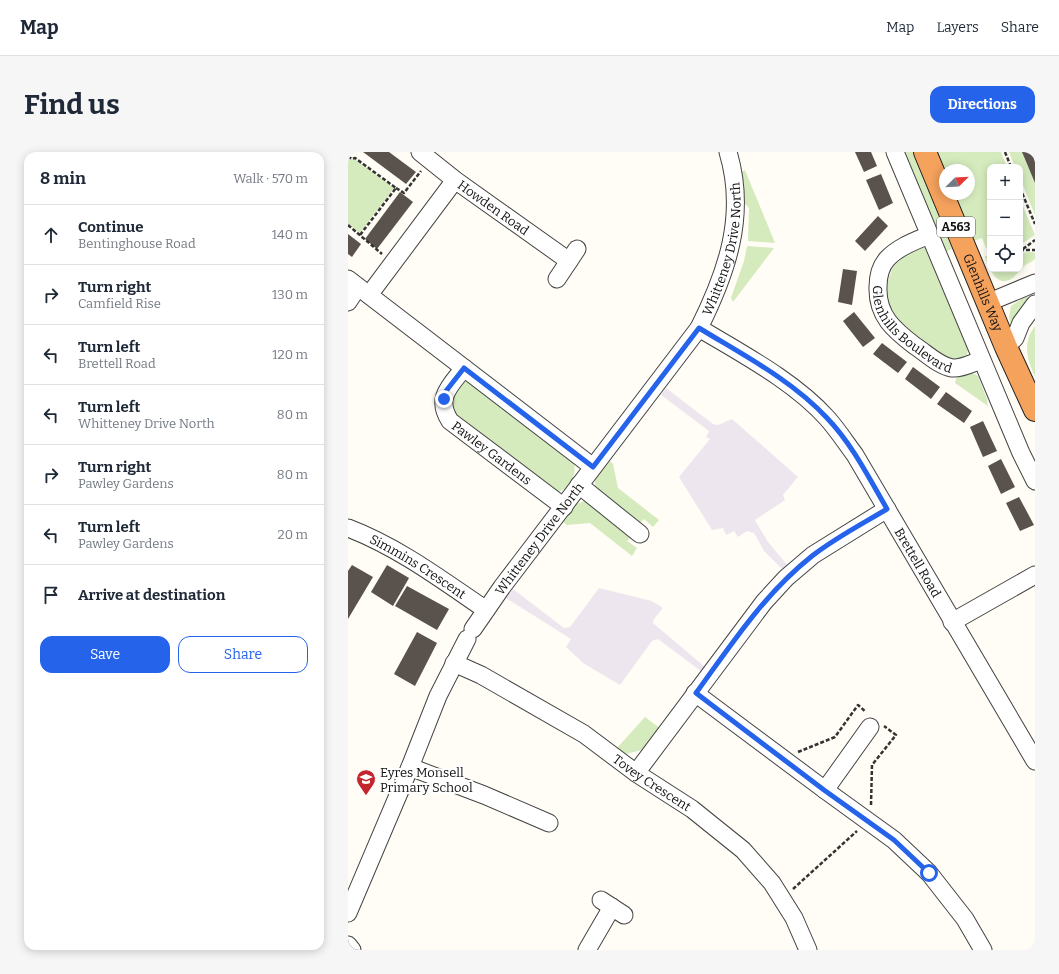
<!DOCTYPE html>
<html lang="en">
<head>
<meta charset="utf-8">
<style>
  :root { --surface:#fff; --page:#f6f6f7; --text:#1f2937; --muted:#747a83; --line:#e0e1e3; --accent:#2563eb }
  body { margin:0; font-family:Bitter,serif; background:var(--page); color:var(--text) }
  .controls { position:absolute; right:12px; top:12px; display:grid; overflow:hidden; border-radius:8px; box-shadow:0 2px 10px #0003 }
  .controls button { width:36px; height:36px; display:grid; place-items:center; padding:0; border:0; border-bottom:1px solid var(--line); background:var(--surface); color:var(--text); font:20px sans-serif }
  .compass { position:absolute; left:591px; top:12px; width:36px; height:36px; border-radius:50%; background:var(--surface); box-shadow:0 2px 10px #0003; rotate:66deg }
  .stop { position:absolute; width:12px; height:12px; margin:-9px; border:3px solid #2563eb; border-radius:50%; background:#fff }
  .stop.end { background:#2563eb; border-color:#fff; box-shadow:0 1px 4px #0008 }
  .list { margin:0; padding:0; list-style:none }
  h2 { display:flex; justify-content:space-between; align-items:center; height:52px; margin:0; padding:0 16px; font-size:17px }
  h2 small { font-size:13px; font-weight:400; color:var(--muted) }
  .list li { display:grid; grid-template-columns:26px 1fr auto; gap:12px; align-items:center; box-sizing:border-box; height:60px; padding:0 16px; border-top:1px solid var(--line) }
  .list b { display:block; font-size:15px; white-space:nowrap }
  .list p { margin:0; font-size:13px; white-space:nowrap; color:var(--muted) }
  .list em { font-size:13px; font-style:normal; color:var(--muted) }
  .actions { display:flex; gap:8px; padding:12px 16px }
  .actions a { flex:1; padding:9px 0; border:1px solid var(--accent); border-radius:12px; text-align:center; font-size:14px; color:var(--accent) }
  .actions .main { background:var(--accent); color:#fff }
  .icon { flex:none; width:22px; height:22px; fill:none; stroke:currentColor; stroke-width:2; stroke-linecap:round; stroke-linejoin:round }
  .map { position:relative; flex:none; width:687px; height:798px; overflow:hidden; border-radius:12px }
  header { display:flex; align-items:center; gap:24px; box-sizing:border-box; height:56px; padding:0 20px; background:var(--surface); border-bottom:1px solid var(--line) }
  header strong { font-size:19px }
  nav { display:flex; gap:22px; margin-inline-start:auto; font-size:14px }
  .intro { display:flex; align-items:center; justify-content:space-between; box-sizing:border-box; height:96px; padding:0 24px }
  h1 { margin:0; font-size:28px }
  .button { padding:10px 18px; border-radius:12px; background:var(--accent); color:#fff; font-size:14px; font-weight:700 }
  main { display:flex; gap:24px; padding:0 24px }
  aside { flex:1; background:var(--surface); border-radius:12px; box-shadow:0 2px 10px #0003 }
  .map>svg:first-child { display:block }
  .industrial { fill:#eee6ef }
  .grass { fill:#d5ebbd }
  .building { fill:#5a524d }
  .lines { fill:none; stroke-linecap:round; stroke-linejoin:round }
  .minor-casing { stroke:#444; stroke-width:19 }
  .highway-casing { stroke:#222; stroke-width:24 }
  .path { stroke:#333; stroke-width:2.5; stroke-dasharray:4 2; stroke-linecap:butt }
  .minor { stroke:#fff; stroke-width:17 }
  .highway { stroke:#f5a25d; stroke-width:22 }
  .route { stroke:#2563eb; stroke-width:5 }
  .labels { text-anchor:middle; stroke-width:4; stroke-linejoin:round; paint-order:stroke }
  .shield { fill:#fff; stroke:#585858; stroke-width:1 }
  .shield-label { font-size:12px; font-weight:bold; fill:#111 }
  .street-label { font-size:13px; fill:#111; stroke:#fff }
  .poi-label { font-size:13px; fill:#111; stroke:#fff; text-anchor:start }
</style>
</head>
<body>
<header>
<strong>Map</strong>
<nav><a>Map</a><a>Layers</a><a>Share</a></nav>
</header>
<div class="intro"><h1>Find us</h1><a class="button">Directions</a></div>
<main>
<aside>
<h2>8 min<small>Walk · 570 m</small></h2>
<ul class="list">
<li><svg class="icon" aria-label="ahead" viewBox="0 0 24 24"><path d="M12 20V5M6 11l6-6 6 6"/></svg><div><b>Continue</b><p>Bentinghouse Road</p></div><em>140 m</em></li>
<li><svg class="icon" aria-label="right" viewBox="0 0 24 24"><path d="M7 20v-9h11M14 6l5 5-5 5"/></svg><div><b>Turn right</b><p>Camfield Rise</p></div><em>130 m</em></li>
<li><svg class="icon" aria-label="left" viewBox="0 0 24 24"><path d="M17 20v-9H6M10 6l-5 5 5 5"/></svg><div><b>Turn left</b><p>Brettell Road</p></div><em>120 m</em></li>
<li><svg class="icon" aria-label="left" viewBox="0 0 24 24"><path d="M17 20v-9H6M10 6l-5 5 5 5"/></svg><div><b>Turn left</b><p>Whitteney Drive North</p></div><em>80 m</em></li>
<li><svg class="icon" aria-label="right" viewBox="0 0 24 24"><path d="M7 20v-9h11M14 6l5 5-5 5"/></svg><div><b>Turn right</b><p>Pawley Gardens</p></div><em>80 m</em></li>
<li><svg class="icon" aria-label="left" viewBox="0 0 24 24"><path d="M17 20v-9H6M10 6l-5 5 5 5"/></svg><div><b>Turn left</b><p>Pawley Gardens</p></div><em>20 m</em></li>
<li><svg class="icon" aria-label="arrive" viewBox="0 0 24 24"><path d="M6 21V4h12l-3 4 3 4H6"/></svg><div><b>Arrive at destination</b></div></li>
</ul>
<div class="actions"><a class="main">Save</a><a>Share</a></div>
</aside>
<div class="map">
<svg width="687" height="798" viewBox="0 0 687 798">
  <rect width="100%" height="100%" fill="#fffdf5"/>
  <g class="industrial">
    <path d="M318 236 365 272 370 273 384 267 450 325 435 343 437 348 407 368 420 390 441 415 436 419 416 399 406 381 399 379 390 385 386 379 378 383 375 376 364 378 331 325 362 287 358 285 361 279 313 243Z"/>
    <path d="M251 436 304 449 315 456 306 467 305 471 357 515 354 520 310 487 304 489 272 533 235 511 218 495 223 487 158 446 165 437 216 476 222 475Z"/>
  </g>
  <g class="grass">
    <path d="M553 0H565L604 97 595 101Z"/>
    <path d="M587 0H653L659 15H642V96H638L634 86 626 89 605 42H621V18H597V22Z"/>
    <path d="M661 0H674L687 31V63L672 26V15H667Z"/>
    <path d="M0 6 8 8 46 36 12 81 0 72Z"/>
    <path d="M397 18 427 91 400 89 401 56 397 52 393 20Z"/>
    <path d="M672 47 687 83 672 93Z"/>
    <path d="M399 94 426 96 385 150 383 146 396 109Z"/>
    <path d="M577 95 620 197 619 203 616 208 602 210 548 169 541 157 537 137 545 115 559 101Z"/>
    <path d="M684 100 687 101V107C684 110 680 111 676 114 672 118 668 124 663 127 648 136 640 114 637 104H642V117H672V101Z"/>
    <path d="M678 144 682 149 663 175 661 165 663 154Z"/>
    <path d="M687 174V225C679 207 674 191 687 174Z"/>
    <path d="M622 220 630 224 639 247 640 254 607 231 609 224Z"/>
    <path d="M114 230H122L225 305C229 321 226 335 209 340L107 261 103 253 105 236Z"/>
    <path d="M262 309 265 312 270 336 311 368 305 375 296 367 293 370 289 371 247 336V326Z"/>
    <path d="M237 349 242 351 281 382 282 386 279 389 289 396 284 404 242 371 219 373 215 370 228 352Z"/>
    <path d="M297 565 313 577 297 597 278 602 269 596Z"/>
  </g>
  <g class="building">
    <path d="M15 0H41L68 20 58 32Z"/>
    <path d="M507 0H523L529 14 516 20Z"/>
    <path d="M674 0H687V31Z"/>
    <path d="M533 22 545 51 531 58 518 28Z"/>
    <path d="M52 40 65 50 29 97 17 87Z"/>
    <path d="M530 64 540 74 517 99 507 89Z"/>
    <path d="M0 82 13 92 4 105 0 102Z"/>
    <path d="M495 117 509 119 504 153 490 150Z"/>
    <path d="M506 160 527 186 515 195 495 169Z"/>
    <path d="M534 191 559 210 550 221 525 202Z"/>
    <path d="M565 215 592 235 583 247 557 227Z"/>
    <path d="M598 240 624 259 616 271 589 252Z"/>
    <path d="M635 269 649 299 635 305 622 275Z"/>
    <path d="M653 307 667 335 653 342 640 314Z"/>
    <path d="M671 345 686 373 672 379 658 351Z"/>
    <path d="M4 413 25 425 0 467V419Z"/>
    <path d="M39 413 61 426 45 454 23 440Z"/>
    <path d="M59 434 101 457 89 478 47 454Z"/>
    <path d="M69 480 89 491 67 534 46 522Z"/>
  </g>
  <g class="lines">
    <defs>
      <g id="minor">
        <path id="s1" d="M72 0 107 28 221 109"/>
        <path d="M547 0 673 301 687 329"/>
        <path id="s2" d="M581 83C567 89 550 95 539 107 532 115 530 125 530 135 529 164 546 178 567 194 578 201 591 214 604 216 614 217 624 211 633 208"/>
        <path d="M0 127 245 315"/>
        <path d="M209 127 229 97"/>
        <path d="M21 143 107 28"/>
        <path d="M0 150 10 135"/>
        <path d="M639 151 687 131"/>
        <path id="s3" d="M351 176C394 202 446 229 479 266 489 277 498 291 507 303L687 609"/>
        <path d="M658 195 667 186 673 171 687 152"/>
        <path id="s4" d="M116 216C102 234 87 246 102 269L216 355"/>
        <path d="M231 333 292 382"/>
        <path id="s5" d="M0 376C50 395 94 428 138 458"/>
        <path d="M604 470 687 423"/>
        <path id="s6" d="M125 477 154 435 351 176C379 120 399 63 380 0"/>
        <path id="s7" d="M106 511 133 523 236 582 288 621 344 657 395 698 424 731 446 766 460 798"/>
        <path d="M347 541 477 638 546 688 581 721 617 767 635 798"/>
        <path d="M62 615 136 643 201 671"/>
        <path d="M288 621 416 450 438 426 465 403 539 357"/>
        <path d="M477 638 522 575"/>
        <path d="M253 748 276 763"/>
        <path d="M0 761 62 615 90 544 119 487"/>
        <path d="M0 793 4 798"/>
        <path d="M239 798 264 755"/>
      </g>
      <g id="highway">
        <path id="s8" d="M577 0 658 195 687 258"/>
      </g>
    </defs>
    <use href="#minor" class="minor-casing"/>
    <use href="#highway" class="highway-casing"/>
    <g class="path">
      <path d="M657 0 663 15"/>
      <path d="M0 4 4 7 7 6 48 36 12 83"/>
      <path d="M48 36 56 41 73 19"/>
      <path d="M672 36 687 72"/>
      <path d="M0 73 34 102"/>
      <path d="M675 97 687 88"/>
      <path d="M672 98H687"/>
      <path d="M450 600 487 585 510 553 518 560"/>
      <path d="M523 653 524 613 548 583 536 574"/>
      <path d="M445 737 509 679"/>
    </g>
    <use href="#minor" class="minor"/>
    <use href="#highway" class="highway"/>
  </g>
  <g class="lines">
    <path class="route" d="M96 247 98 239 116 216 245 315 351 176C395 203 444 228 479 266 504 292 521 326 539 357 514 372 487 386 464 404 416 442 383 493 348 541L476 638 546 688 581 721"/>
  </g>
  <defs>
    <symbol id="school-pin" viewBox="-11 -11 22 30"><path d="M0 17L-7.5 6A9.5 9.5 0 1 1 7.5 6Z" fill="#c4262e" stroke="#fff"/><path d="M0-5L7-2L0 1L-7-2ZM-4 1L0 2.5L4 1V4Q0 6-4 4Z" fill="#fff"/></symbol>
  </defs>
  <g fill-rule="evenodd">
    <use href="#school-pin" x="7" y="616" width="22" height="30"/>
  </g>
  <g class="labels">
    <rect class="shield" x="589" y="65" width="38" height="20" rx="3"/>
    <g class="shield-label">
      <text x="608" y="79">A563</text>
    </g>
    <g class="street-label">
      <text dy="5" stroke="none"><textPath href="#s1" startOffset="92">Howden Road</textPath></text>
      <text dy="5" stroke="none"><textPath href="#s6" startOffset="460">Whitteney Drive North</textPath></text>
      <text dy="5" stroke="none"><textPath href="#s8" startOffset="152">Glenhills Way</textPath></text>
      <text dy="5" stroke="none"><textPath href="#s2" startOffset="136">Glenhills Boulevard</textPath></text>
      <text dy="5" stroke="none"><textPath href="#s4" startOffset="113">Pawley Gardens</textPath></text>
      <text dy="5" stroke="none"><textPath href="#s6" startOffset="112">Whitteney Drive North</textPath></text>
      <text dy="5" stroke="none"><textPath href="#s3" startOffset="328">Brettell Road</textPath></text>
      <text dy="5" stroke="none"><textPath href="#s5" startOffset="80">Simmins Crescent</textPath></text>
      <text dy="5" stroke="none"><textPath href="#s7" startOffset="232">Tovey Crescent</textPath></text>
    </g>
    <g class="poi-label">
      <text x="32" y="625">Eyres Monsell<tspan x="32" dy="15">Primary School</tspan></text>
    </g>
  </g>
</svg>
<div class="controls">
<button>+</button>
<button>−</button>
<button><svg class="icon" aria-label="locate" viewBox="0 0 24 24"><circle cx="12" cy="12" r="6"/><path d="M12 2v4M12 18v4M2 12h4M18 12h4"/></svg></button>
</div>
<svg class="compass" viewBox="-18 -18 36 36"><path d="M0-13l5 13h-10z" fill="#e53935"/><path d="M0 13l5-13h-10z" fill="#747a83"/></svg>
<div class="stop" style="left:581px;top:721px"></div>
<div class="stop end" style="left:96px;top:247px"></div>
</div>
</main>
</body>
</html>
